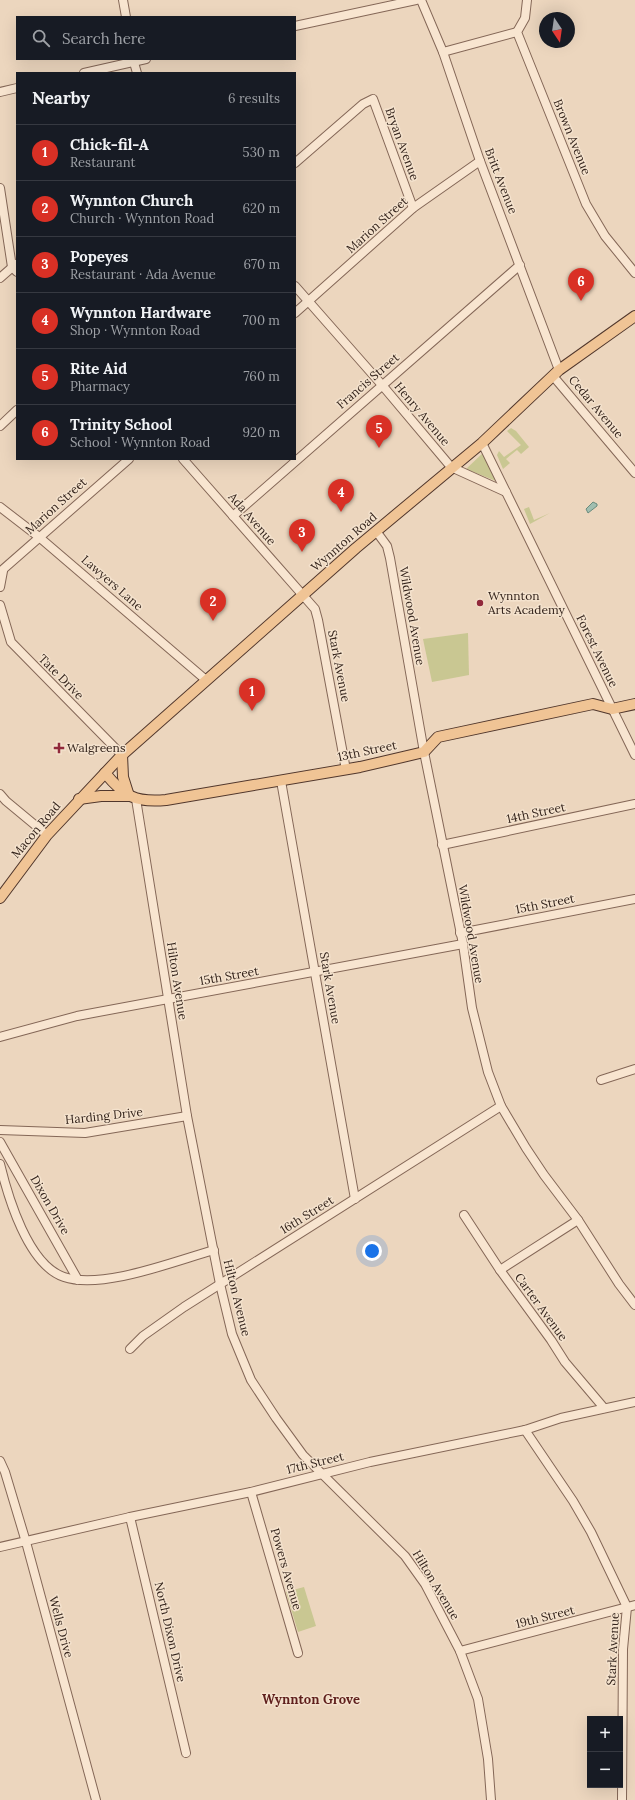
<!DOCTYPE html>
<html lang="en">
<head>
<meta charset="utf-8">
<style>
  :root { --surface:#171b24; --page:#20242c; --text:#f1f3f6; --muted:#9ea1a6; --line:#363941; --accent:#d93025 }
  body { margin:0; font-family:Lora,serif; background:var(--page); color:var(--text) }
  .controls { position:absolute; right:12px; bottom:12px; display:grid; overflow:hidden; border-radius:0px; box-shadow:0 4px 16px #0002 }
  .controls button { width:36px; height:36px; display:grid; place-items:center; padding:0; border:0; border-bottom:1px solid var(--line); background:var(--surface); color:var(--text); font:20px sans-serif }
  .compass { position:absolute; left:539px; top:12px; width:36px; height:36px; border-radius:50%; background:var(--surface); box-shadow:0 4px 16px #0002; rotate:167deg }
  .you { position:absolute; left:372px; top:1251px; width:14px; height:14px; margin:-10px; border:3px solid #fff; border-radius:50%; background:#1a73e8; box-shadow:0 0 0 6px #1a73e833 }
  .badge { display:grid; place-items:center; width:26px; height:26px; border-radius:50%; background:var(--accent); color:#fff; font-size:13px; font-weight:700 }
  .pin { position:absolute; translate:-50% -33px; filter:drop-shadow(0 1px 2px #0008) }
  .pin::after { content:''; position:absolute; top:21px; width:14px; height:12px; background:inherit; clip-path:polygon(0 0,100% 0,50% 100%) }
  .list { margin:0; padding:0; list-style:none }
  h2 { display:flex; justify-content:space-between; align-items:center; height:52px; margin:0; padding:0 16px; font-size:17px }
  h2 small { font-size:13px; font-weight:400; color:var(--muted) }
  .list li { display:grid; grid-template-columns:26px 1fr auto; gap:12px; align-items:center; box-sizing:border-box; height:56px; padding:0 16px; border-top:1px solid var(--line) }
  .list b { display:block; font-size:15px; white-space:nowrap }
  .list p { margin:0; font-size:13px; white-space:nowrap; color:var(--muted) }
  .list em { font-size:13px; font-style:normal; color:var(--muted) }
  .icon { flex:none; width:22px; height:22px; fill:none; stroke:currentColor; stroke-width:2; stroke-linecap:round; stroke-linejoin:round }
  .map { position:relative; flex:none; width:635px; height:1800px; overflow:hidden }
  .search { position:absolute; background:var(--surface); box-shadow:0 4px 16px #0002; left:16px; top:16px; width:280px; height:44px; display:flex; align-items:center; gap:10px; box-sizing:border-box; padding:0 14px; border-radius:0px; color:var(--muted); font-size:15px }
  .panel { position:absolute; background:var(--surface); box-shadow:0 4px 16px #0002; left:16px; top:72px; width:280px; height:388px; border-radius:0px }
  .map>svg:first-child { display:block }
  .green { fill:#c9c792 }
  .water { fill:#a1beb0; stroke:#698b7d }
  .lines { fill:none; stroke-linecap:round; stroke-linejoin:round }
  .minor-casing { stroke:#846757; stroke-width:10 }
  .major-casing { stroke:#51372c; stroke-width:12 }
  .minor { stroke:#f8e5d0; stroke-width:8 }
  .major { stroke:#f0c495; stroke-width:10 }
  .poi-dot { fill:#91293b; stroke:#f4e2cd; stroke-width:1.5 }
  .labels { text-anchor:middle; stroke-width:3; stroke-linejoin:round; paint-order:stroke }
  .street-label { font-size:12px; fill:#33231b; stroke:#f4e2cd }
  .poi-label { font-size:12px; fill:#33231b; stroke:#f4e2cd; text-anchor:start }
  .neighbourhood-label { font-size:13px; font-weight:bold; fill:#5f1f1c; stroke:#f4e2cd }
</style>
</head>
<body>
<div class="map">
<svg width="635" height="1800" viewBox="0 0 635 1800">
  <rect width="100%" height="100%" fill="#ecd6be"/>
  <g class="green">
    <path d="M511 428 516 431 529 447 521 454 517 450 506 459 510 463 503 469 497 455 499 451 504 457 521 445 507 431Z"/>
    <path d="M484 452 496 481 466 469Z"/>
    <path d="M529 507 534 520 550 513 530 524 524 509Z"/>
    <path d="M468 633 469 675 432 682 423 639Z"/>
    <path d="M304 1587 316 1626 298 1632 286 1592Z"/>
  </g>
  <path class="water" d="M593 502 597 504V506L588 513 586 509Z"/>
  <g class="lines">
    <defs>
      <g id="minor">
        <path d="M123 0 126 17"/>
        <path d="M421 0 443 52 480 161 559 370"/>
        <path d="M527 0 525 18 517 32 586 204 605 236 635 273"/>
        <path d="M295 26 416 0"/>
        <path d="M443 52 517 32"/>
        <path d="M133 59 137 73"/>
        <path d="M84 73 146 59"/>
        <path d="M0 92 17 88"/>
        <path d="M295 163 363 104 373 99 413 208"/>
        <path d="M0 188 12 267 17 272"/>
        <path d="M0 278 16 264"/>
        <path d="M295 286 382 385 451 467 506 492"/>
        <path d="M295 313 413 208 480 161"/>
        <path d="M553 376 635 473"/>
        <path d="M0 426 17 410"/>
        <path d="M482 443 635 755"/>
        <path d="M183 459 315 609 318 620 346 770"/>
        <path d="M0 507 39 537 206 680"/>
        <path d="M233 516 520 265"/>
        <path d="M376 531 387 546 390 558 424 752 463 944 472 1008 488 1072 501 1106 526 1148 544 1175 578 1220 619 1284 635 1305"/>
        <path d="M0 572 129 459"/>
        <path d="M0 587 3 571"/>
        <path d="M0 605 11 642 122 755"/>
        <path d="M281 781 355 1199"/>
        <path d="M0 794 6 801 47 835"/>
        <path d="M136 799 187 1116 220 1284 232 1334 251 1380 276 1418 303 1455 405 1556 425 1584 460 1651 478 1699 488 1759 491 1800"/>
        <path d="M442 845 635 804"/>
        <path d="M460 933 635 899"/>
        <path d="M0 1037 77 1016 463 944"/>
        <path d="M601 1080 635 1069"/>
        <path d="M0 1130 85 1133 187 1116"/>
        <path d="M0 1142 78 1280"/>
        <path d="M0 1164C8 1197 28 1265 64 1277 102 1290 175 1261 214 1250"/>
        <path d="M464 1215 500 1270 551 1340 565 1362 604 1408"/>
        <path d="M500 1270 578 1220"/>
        <path d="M130 1349 143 1336 184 1307 501 1106"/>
        <path d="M525 1430 573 1501 591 1532 627 1607 623 1649 622 1800"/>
        <path d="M0 1461 5 1472 26 1542 96 1800"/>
        <path d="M251 1492 298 1653"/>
        <path d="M130 1517 186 1753"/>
        <path d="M0 1547 130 1517 251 1492 370 1462 525 1430 561 1418 635 1402"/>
        <path d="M460 1651 635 1605"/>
      </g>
      <g id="major">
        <path d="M105 773C124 796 135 803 166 800L360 767 424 752 438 737 593 704 612 709 635 704"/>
        <path d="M79 799 101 796H129L123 777 122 755"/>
        <path d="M0 898 47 835 122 755 356 548 482 443 559 370 635 316"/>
      </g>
    </defs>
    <use href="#minor" class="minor-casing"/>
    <use href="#major" class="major-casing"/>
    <use href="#minor" class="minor"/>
    <use href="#major" class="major"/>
  </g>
  <g class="poi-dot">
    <circle cx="480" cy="603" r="4"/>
    <path d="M57 742h4v4h4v4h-4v4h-4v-4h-4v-4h4z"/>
  </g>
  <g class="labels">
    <g class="street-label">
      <text transform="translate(572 137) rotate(68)" y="4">Brown Avenue</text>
      <text transform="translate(402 144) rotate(70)" y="4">Bryan Avenue</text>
      <text transform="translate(501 181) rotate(69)" y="4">Britt Avenue</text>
      <text transform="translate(377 225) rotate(-42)" y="4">Marion Street</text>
      <text transform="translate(368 381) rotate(-41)" y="4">Francis Street</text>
      <text transform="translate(596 407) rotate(50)" y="4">Cedar Avenue</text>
      <text transform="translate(422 414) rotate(50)" y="4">Henry Avenue</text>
      <text transform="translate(56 506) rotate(-42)" y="4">Marion Street</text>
      <text transform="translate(252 519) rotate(49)" y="4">Ada Avenue</text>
      <text transform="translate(344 542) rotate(-41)" y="4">Wynnton Road</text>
      <text transform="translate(112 583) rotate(41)" y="4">Lawyers Lane</text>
      <text transform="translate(412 616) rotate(80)" y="4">Wildwood Avenue</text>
      <text transform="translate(597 651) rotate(64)" y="4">Forest Avenue</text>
      <text transform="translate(339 666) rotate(79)" y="4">Stark Avenue</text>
      <text transform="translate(61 677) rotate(45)" y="4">Tate Drive</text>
      <text transform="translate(367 751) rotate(-12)" y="4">13th Street</text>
      <text transform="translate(536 813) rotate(-12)" y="4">14th Street</text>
      <text transform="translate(36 830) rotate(-50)" y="4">Macon Road</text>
      <text transform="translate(545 904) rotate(-11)" y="4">15th Street</text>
      <text transform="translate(471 934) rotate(80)" y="4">Wildwood Avenue</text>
      <text transform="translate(229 976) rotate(-10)" y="4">15th Street</text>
      <text transform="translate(177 981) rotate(81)" y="4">Hilton Avenue</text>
      <text transform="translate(330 988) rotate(80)" y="4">Stark Avenue</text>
      <text transform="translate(104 1116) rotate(-6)" y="4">Harding Drive</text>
      <text transform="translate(50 1205) rotate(60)" y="4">Dixon Drive</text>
      <text transform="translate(307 1215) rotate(-32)" y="4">16th Street</text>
      <text transform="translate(237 1298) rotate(76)" y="4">Hilton Avenue</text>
      <text transform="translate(541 1307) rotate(54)" y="4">Carter Avenue</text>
      <text transform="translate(315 1463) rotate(-14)" y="4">17th Street</text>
      <text transform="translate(286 1569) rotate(74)" y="4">Powers Avenue</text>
      <text transform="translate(436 1585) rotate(59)" y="4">Hilton Avenue</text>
      <text transform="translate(545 1617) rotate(-14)" y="4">19th Street</text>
      <text transform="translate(61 1627) rotate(75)" y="4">Wells Drive</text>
      <text transform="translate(170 1632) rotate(77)" y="4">North Dixon Drive</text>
      <text transform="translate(613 1649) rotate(-87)" y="4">Stark Avenue</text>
    </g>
    <g class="poi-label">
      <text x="488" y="600">Wynnton<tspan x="488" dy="14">Arts Academy</tspan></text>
      <text x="67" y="752">Walgreens</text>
    </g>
    <g class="neighbourhood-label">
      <text x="311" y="1704">Wynnton Grove</text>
    </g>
  </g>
</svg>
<div class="controls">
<button>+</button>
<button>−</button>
</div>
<svg class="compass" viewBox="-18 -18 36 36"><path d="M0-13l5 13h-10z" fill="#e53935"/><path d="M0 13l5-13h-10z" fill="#9ea1a6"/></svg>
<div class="you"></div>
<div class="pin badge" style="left:252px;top:711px">1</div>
<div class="pin badge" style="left:213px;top:621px">2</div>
<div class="pin badge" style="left:302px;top:552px">3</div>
<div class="pin badge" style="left:341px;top:512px">4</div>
<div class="pin badge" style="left:379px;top:448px">5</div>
<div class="pin badge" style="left:581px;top:301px">6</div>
<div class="search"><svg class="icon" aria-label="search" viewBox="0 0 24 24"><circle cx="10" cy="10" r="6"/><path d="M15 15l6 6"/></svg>Search here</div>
<section class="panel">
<h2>Nearby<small>6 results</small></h2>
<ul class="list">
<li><span class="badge">1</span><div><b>Chick-fil-A</b><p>Restaurant</p></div><em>530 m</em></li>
<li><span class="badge">2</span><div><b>Wynnton Church</b><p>Church · Wynnton Road</p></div><em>620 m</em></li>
<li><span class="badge">3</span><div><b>Popeyes</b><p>Restaurant · Ada Avenue</p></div><em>670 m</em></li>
<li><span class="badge">4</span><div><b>Wynnton Hardware</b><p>Shop · Wynnton Road</p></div><em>700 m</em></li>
<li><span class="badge">5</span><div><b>Rite Aid</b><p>Pharmacy</p></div><em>760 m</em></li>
<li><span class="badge">6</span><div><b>Trinity School</b><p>School · Wynnton Road</p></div><em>920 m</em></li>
</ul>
</section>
</div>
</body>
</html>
